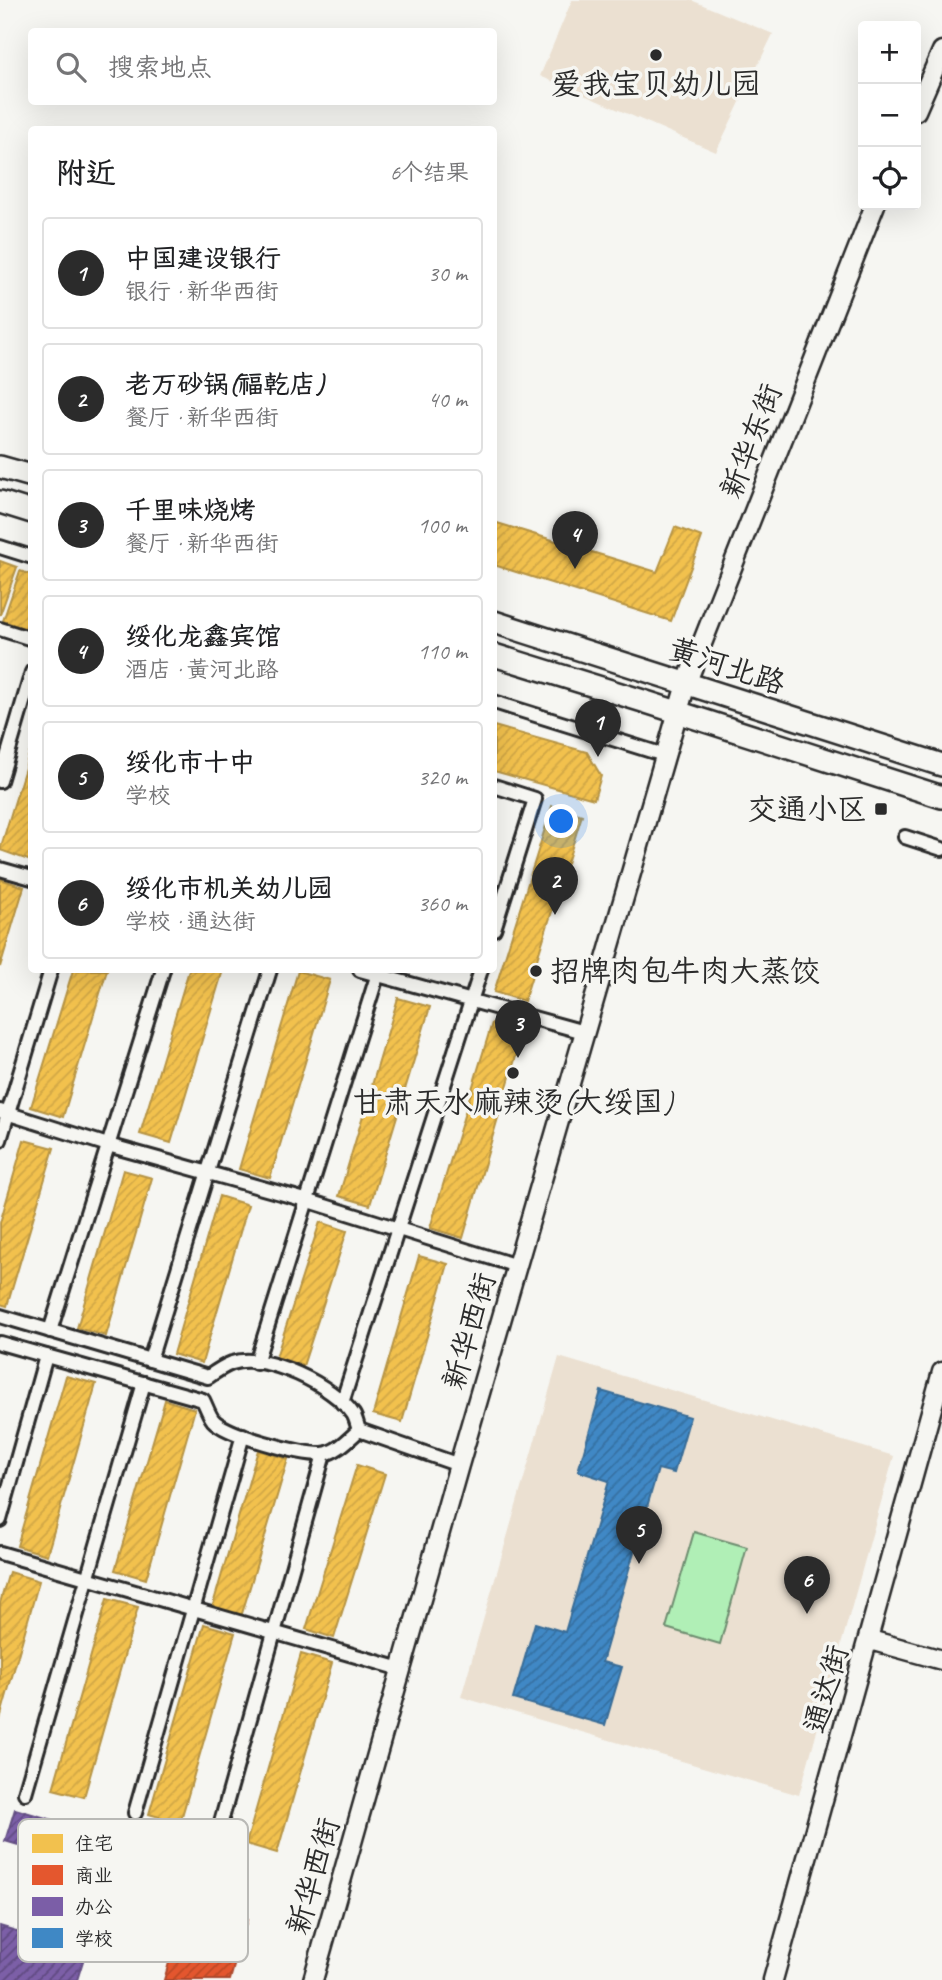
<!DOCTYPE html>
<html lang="zh">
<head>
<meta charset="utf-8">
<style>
  :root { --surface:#fff; --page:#f6f6f6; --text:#202124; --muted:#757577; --line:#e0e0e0; --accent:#2b2b2b }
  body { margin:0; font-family:Caveat,"LXGW WenKai TC",sans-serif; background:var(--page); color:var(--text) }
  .controls { position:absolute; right:21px; top:21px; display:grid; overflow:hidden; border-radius:7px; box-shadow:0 7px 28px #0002 }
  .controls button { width:63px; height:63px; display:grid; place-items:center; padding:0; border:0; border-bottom:2px solid var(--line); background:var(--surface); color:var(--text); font:35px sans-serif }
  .you { position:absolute; left:562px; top:822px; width:24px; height:24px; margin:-18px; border:5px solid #fff; border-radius:50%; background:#1a73e8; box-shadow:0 0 0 10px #1a73e833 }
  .badge { display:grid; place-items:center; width:46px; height:46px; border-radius:50%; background:var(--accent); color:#fff; font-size:23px; font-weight:700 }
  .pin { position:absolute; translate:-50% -58px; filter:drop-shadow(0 2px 4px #0008) }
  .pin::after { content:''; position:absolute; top:37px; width:24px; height:21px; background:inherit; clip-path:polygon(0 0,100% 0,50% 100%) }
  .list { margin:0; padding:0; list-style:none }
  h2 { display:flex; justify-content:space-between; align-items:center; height:91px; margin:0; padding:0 28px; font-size:30px }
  h2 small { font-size:23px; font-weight:400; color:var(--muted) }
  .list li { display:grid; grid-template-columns:46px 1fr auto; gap:21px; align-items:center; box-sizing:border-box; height:112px; margin:0 14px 14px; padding:0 14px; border:2px solid var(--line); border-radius:7px }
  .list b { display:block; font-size:26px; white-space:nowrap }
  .list p { margin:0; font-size:23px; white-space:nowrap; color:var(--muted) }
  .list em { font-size:23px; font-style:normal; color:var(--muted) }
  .icon { flex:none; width:38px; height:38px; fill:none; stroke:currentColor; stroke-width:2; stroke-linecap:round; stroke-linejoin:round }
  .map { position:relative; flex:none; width:942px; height:1980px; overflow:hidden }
  .search { position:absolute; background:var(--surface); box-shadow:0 7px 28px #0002; left:28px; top:28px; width:469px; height:77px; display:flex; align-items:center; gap:18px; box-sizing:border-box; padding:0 24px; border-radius:7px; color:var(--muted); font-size:26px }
  .panel { position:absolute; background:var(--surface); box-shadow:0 7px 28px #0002; left:28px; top:126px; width:469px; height:847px; border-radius:7px }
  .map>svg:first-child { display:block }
  .built { fill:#ebe0d1 }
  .pitch { fill:#b0efb6; stroke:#6e8d70; stroke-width:2 }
  .homes { fill:url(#homes-hatch); stroke:#b69444; stroke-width:2 }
  .shops { fill:url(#shops-hatch); stroke:#ac4a2d; stroke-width:2 }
  .offices { fill:url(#offices-hatch); stroke:#634f82; stroke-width:2 }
  .schools { fill:url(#schools-hatch); stroke:#396c97; stroke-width:2 }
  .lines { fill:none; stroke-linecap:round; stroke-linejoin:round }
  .street-casing { stroke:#2b2b2b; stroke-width:18 }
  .secondary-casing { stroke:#2b2b2b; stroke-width:23 }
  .primary-casing { stroke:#2b2b2b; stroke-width:26 }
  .street { stroke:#f6f6f2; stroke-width:12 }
  .secondary { stroke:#f6f6f2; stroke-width:18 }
  .primary { stroke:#f6f6f2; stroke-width:21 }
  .poi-dot { fill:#2b2b2b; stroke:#f6f6f2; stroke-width:2.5 }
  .labels { text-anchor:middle; stroke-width:7; stroke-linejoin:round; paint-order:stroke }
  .poi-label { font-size:30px; fill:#2b2b2b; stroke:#f6f6f2 }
  .street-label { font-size:30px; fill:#2b2b2b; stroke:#f6f6f2 }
  .key { fill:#f6f6f2; stroke:#b9b9b6; stroke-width:2 }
  .key-label { font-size:19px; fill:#2b2b2b }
</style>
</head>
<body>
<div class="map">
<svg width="942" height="1980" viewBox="0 0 942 1980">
  <defs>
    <pattern id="homes-hatch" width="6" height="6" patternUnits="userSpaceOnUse" patternTransform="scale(1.75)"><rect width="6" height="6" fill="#f2c14e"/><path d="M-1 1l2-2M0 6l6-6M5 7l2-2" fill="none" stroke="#d0a644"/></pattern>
    <pattern id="shops-hatch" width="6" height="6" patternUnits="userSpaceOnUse" patternTransform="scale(1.75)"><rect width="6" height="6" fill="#e4572e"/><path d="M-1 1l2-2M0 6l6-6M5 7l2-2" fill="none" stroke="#b94827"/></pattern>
    <pattern id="offices-hatch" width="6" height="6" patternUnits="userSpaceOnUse" patternTransform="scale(1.75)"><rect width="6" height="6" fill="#7b5ea7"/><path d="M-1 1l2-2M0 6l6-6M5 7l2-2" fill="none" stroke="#604a80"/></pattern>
    <pattern id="schools-hatch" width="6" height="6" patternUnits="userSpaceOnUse" patternTransform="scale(1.75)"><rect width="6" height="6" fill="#3f88c5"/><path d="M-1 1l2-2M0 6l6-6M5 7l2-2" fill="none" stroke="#356fa0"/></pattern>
  </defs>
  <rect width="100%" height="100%" fill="#f6f6f2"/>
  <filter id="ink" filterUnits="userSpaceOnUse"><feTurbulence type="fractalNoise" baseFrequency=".0143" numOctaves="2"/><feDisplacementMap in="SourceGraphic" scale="14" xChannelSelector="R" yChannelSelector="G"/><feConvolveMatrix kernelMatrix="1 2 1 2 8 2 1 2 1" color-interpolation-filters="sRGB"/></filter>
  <g filter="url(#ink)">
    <g class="built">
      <path d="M572 0H691L773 34 716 152 540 76Z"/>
      <path d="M559 1357 894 1456 799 1795 461 1697Z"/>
    </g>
    <path class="pitch" d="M694 1532 747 1547 720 1644 666 1628Z"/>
    <g class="homes">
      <path d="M494 522 657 572 675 527 702 537 671 621 494 565Z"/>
      <path d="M0 561 17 567 0 615Z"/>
      <path d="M20 571 32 575V631L3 621Z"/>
      <path d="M494 726 587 752 601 776 594 799 494 771Z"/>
      <path d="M32 745V859L31 861 0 850Z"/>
      <path d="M552 806 582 815 524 1001 494 992Z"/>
      <path d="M0 879 24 887 0 967Z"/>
      <path d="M73 970H107L63 1117 31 1107Z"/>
      <path d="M189 970H223L171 1143 140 1134Z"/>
      <path d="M298 971 330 980 270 1178 239 1169Z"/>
      <path d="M398 998 430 1007 370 1205 339 1196Z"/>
      <path d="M492 1023 523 1032 463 1238 430 1228Z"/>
      <path d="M24 1140 54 1148 7 1306 0 1304V1223Z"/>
      <path d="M123 1170 152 1178 106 1336 77 1328Z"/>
      <path d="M219 1196 248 1205 202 1363 173 1354Z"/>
      <path d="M320 1222 347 1231 303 1366 276 1357Z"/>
      <path d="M419 1256 448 1264 402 1422 373 1414Z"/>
      <path d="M66 1376 96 1384 47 1555 17 1546Z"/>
      <path d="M165 1400 195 1409 146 1579 115 1570Z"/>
      <path d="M258 1450 288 1459 241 1617 212 1608Z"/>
      <path d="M357 1465 385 1474 334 1638 306 1629Z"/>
      <path d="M9 1572 39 1581 0 1719V1603Z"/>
      <path d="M107 1599 138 1607 84 1797 53 1789Z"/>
      <path d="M204 1624 235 1633 180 1823 149 1814Z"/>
      <path d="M301 1654 332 1663 277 1853 246 1844Z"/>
    </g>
    <path class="shops" d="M192 1904 247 1920 230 1980H164L184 1911Z"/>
    <path class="offices" d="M15 1809 108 1836 73 1958 83 1961 77 1980H0V1926L43 1939 66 1859 5 1841Z"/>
    <path class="schools" d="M601 1391 690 1417 674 1473 658 1469 602 1662 622 1667 605 1725 513 1699 535 1623 565 1632 609 1481 578 1471Z"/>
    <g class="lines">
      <defs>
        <g id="street">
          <path d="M0 547 32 557"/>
          <path d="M0 629 32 639"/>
          <path d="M494 702 664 755"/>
          <path d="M0 781 32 672"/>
          <path d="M494 786 535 799 494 929"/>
          <path d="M905 837 942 849"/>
          <path d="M0 869 32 878"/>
          <path d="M360 970 584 1032"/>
          <path d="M0 1111 108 1145 309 1201 517 1266"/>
          <path d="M0 1140 51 970"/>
          <path d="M0 1316 208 1377C215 1372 224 1366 232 1363 266 1352 334 1386 353 1414 356 1418 357 1425 359 1430L459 1465"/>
          <path d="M50 1331 163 970"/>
          <path d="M0 1343 203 1400C206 1406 209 1415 213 1420 226 1435 302 1455 323 1454 337 1452 349 1439 359 1430"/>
          <path d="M150 1360 270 970"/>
          <path d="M256 1363 379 970"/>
          <path d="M342 1403 481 970"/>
          <path d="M0 1520 46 1356"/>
          <path d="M0 1553 401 1669"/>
          <path d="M25 1793 144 1383"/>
          <path d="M135 1813 243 1435"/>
          <path d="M216 1840 324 1454"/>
        </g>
        <g id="secondary">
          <path d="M916 111 942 51"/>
          <path d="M870 1640 942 1660"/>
          <path d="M313 1980 459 1465 686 684 875 205"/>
          <path d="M773 1980 942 1372"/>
        </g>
        <g id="primary">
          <path d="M0 467 32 476"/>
          <path d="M0 502 32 512"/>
          <path d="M494 622 942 765"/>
          <path d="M494 655 643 701 942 797"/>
        </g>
      </defs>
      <use href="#street" class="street-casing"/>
      <use href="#secondary" class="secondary-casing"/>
      <use href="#primary" class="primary-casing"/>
      <use href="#street" class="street"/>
      <use href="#secondary" class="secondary"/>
      <use href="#primary" class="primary"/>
    </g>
  </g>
  <g class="poi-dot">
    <circle cx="656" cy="55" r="7"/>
    <rect x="874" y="802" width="14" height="14" rx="3.5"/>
    <circle cx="536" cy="971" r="7"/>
    <circle cx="513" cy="1073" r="7"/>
  </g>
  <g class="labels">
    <g class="poi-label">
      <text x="656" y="94">爱我宝贝幼儿园</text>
      <text x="867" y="819" text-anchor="end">交通小区</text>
      <text x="550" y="981" text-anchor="start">招牌肉包牛肉大蒸饺</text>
      <text x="513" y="1112">甘肃天水麻辣烫(大绥国)</text>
    </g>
    <g class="street-label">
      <text transform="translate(751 441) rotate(-69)" y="10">新华东街</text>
      <text transform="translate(727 666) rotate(18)" y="10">黄河北路</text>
      <text transform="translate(469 1331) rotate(-74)" y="10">新华西街</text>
      <text transform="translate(826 1689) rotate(-74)" y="10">通达街</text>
      <text transform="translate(313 1876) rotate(-74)" y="10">新华西街</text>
    </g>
  </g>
  <rect x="18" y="1819" width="230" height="143" rx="10" class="key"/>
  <rect x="32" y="1834" width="31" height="19" fill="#f2c14e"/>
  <rect x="32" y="1865" width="31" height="20" fill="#e4572e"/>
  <rect x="32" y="1897" width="31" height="19" fill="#7b5ea7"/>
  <rect x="32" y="1928" width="31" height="20" fill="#3f88c5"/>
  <g class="key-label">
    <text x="75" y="1850">住宅</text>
    <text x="75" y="1882">商业</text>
    <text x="75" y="1913">办公</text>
    <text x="75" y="1945">学校</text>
  </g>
</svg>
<div class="controls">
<button>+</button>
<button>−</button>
<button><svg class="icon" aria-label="locate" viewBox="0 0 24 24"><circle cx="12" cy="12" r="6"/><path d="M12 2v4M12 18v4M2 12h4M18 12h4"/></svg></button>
</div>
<div class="you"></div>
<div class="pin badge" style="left:598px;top:757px">1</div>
<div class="pin badge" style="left:555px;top:915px">2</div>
<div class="pin badge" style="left:518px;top:1058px">3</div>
<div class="pin badge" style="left:575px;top:569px">4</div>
<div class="pin badge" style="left:639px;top:1564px">5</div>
<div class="pin badge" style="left:807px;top:1614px">6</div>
<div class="search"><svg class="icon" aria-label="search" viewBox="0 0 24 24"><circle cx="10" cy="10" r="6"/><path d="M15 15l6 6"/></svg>搜索地点</div>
<section class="panel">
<h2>附近<small>6个结果</small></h2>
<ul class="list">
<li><span class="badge">1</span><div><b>中国建设银行</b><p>银行 · 新华西街</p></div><em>30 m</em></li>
<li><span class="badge">2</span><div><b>老万砂锅(福乾店)</b><p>餐厅 · 新华西街</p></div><em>40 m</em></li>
<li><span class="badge">3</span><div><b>千里味烧烤</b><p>餐厅 · 新华西街</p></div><em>100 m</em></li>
<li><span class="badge">4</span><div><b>绥化龙鑫宾馆</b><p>酒店 · 黄河北路</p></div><em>110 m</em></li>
<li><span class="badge">5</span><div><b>绥化市十中</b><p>学校</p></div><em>320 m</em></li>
<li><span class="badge">6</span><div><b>绥化市机关幼儿园</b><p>学校 · 通达街</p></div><em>360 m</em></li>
</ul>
</section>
</div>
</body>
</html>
